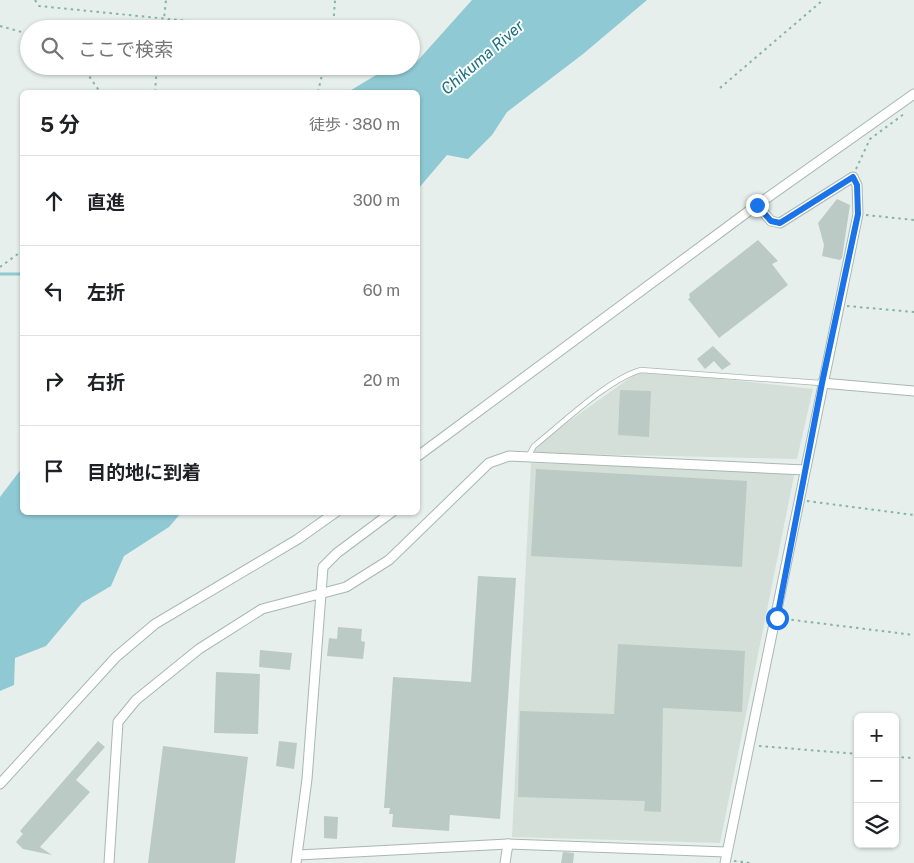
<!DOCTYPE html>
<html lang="ja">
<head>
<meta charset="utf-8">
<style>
  :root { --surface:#fff; --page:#f2f2f2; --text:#202124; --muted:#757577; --line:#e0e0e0 }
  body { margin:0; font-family:"Public Sans","Noto Sans JP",sans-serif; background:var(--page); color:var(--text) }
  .controls { position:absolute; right:15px; bottom:15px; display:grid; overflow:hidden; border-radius:8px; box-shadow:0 1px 4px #0004 }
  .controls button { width:45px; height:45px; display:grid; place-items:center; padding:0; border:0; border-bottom:1px solid var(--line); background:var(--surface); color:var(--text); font:25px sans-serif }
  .stop { position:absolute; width:15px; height:15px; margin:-11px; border:4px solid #1a73e8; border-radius:50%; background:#fff }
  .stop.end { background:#1a73e8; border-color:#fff; box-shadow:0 1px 5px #0008 }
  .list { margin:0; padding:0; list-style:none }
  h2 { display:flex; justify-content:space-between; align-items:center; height:65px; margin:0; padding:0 20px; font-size:21px }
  h2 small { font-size:16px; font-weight:400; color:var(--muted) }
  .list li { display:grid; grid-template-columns:32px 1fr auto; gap:15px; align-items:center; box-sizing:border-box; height:90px; padding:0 20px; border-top:1px solid var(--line) }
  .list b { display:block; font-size:19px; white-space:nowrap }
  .list em { font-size:16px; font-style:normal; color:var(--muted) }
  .icon { flex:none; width:28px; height:28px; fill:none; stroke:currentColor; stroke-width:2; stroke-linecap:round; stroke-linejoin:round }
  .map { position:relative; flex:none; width:914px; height:863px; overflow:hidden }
  .search { position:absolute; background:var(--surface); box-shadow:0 1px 4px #0004; left:20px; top:20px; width:400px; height:55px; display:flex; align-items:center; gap:12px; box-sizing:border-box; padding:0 18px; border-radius:28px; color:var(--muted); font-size:19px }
  .panel { position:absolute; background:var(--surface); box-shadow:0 1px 4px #0004; left:20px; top:90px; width:400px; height:425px; border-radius:8px }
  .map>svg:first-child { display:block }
  .built { fill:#d4dfda }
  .water { fill:#8ec9d4 }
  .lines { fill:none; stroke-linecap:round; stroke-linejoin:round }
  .stream { stroke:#8ec9d4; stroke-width:3 }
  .building { fill:#bbcac4 }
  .service-casing { stroke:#a8b8b2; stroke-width:6 }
  .minor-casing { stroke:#a8b8b2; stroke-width:11 }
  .path { stroke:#86b3a5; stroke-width:2; stroke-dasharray:2.5 4; stroke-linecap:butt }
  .service { stroke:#fff; stroke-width:4.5 }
  .minor { stroke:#fff; stroke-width:9 }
  .route { stroke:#1a73e8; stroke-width:6 }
  .labels { text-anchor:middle; stroke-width:4; stroke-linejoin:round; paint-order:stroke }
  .water-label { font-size:16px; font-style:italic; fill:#1c6f80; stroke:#f7fbf9 }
</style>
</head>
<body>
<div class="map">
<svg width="914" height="863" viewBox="0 0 914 863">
  <rect width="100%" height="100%" fill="#e6efeb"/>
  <g class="built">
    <path d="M641 370 813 389 797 459 535 453 534 446Z"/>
    <path d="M531 463 795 471 720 843 512 837Z"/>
  </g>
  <g class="water">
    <path d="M472 0H647L583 54 507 112 492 135 468 159 447 155 418 189V92H348L391 66 412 67Z"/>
    <path d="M22 468V512L181 513 169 527 124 556 111 586 82 603 46 646 15 658 14 685 0 691V497Z"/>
  </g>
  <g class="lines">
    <path class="stream" d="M0 274H22"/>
  </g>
  <g class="building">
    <path d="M837 199 850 205 842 258 840 260 822 256 824 245 818 223Z"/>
    <path d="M758 240 778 261 772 264 788 285 719 338 688 299 690 298 689 294Z"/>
    <path d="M713 346 731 364 722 370 714 361 705 369 697 359Z"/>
    <path d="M620 390 651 391 649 437 618 435Z"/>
    <path d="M536 469 747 481 742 567 531 556Z"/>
    <path d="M478 576 516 578 500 819 450 815 449 831 392 827 393 814H389L390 808H384L393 677 471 682Z"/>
    <path d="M338 627 362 629 361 641 365 642 363 659 327 656 329 638 337 639Z"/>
    <path d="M618 644 745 651 742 712 663 708 661 812 644 811 645 801 518 797 520 711 614 714Z"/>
    <path d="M260 650 292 653 290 670 259 667Z"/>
    <path d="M216 672 260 674 258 734 214 733Z"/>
    <path d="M98 741 105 747 76 780 90 792 40 847 52 855 23 849 16 842 23 834 20 831Z"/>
    <path d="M279 741 297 743 294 769 276 766Z"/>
    <path d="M163 746 248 757 235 863H148Z"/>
    <path d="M324 816 338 817 337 839 324 838Z"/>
    <path d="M563 852 574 853 573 863H561Z"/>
  </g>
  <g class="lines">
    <defs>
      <path id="service" d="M528 457 534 446C562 424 608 379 641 370L821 383"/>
      <g id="minor">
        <path d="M822 383 914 391"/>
        <path d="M418 456 757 205 914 94"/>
        <path d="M0 784 116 657 155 624 298 539 336 512"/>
        <path d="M298 855 508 844 726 852"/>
        <path d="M109 863 118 722 136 700 199 649 262 609 346 587 389 560 489 463 509 456 805 470"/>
        <path d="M296 863 307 779 323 567 337 553 392 512"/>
        <path d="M505 863 508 844"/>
        <path d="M725 863 858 214 857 185 853 177 780 223 771 221 757 205"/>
      </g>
    </defs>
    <use href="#service" class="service-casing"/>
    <use href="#minor" class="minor-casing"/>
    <g class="path">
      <path d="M35 0 39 6 268 29"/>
      <path d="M0 26 29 34"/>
      <path d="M163 29 166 0"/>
      <path d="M333 29 335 0"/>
      <path d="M82 66 100 92"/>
      <path d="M720 88 823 0"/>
      <path d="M155 92 157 66"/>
      <path d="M318 92 324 66"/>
      <path d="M856 169 870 139 904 114"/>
      <path d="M866 215 914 220"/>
      <path d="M0 267 22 251"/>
      <path d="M847 306 914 312"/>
      <path d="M807 501 914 515"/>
      <path d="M785 619 914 635"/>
      <path d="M759 746 858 754"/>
      <path d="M895 757 914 758"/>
      <path d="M734 861 750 863"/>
    </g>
    <use href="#service" class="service"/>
    <use href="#minor" class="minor"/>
  </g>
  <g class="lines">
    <path class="route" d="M757 205 771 221 780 223 853 177 857 185 858 214 822 383 777 618"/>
  </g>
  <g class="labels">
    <g class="water-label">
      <text transform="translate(482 57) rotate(-41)" y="6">Chikuma River</text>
    </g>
  </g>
</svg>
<div class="controls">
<button>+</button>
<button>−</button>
<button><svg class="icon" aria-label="layers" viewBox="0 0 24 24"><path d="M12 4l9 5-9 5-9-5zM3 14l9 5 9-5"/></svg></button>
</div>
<div class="stop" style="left:777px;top:618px"></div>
<div class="stop end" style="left:757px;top:205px"></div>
<div class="search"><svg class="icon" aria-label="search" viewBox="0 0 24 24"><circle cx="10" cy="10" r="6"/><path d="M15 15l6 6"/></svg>ここで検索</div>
<section class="panel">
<h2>5 分<small>徒歩 · 380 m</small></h2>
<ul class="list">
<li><svg class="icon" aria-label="ahead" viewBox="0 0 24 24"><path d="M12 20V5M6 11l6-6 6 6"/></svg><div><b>直進</b></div><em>300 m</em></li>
<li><svg class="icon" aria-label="left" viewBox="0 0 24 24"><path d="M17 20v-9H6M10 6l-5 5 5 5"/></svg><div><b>左折</b></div><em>60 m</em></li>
<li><svg class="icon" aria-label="right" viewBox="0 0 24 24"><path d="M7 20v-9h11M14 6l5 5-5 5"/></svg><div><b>右折</b></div><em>20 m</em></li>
<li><svg class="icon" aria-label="arrive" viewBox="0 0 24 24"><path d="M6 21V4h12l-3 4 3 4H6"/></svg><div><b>目的地に到着</b></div></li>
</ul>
</section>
</div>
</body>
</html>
